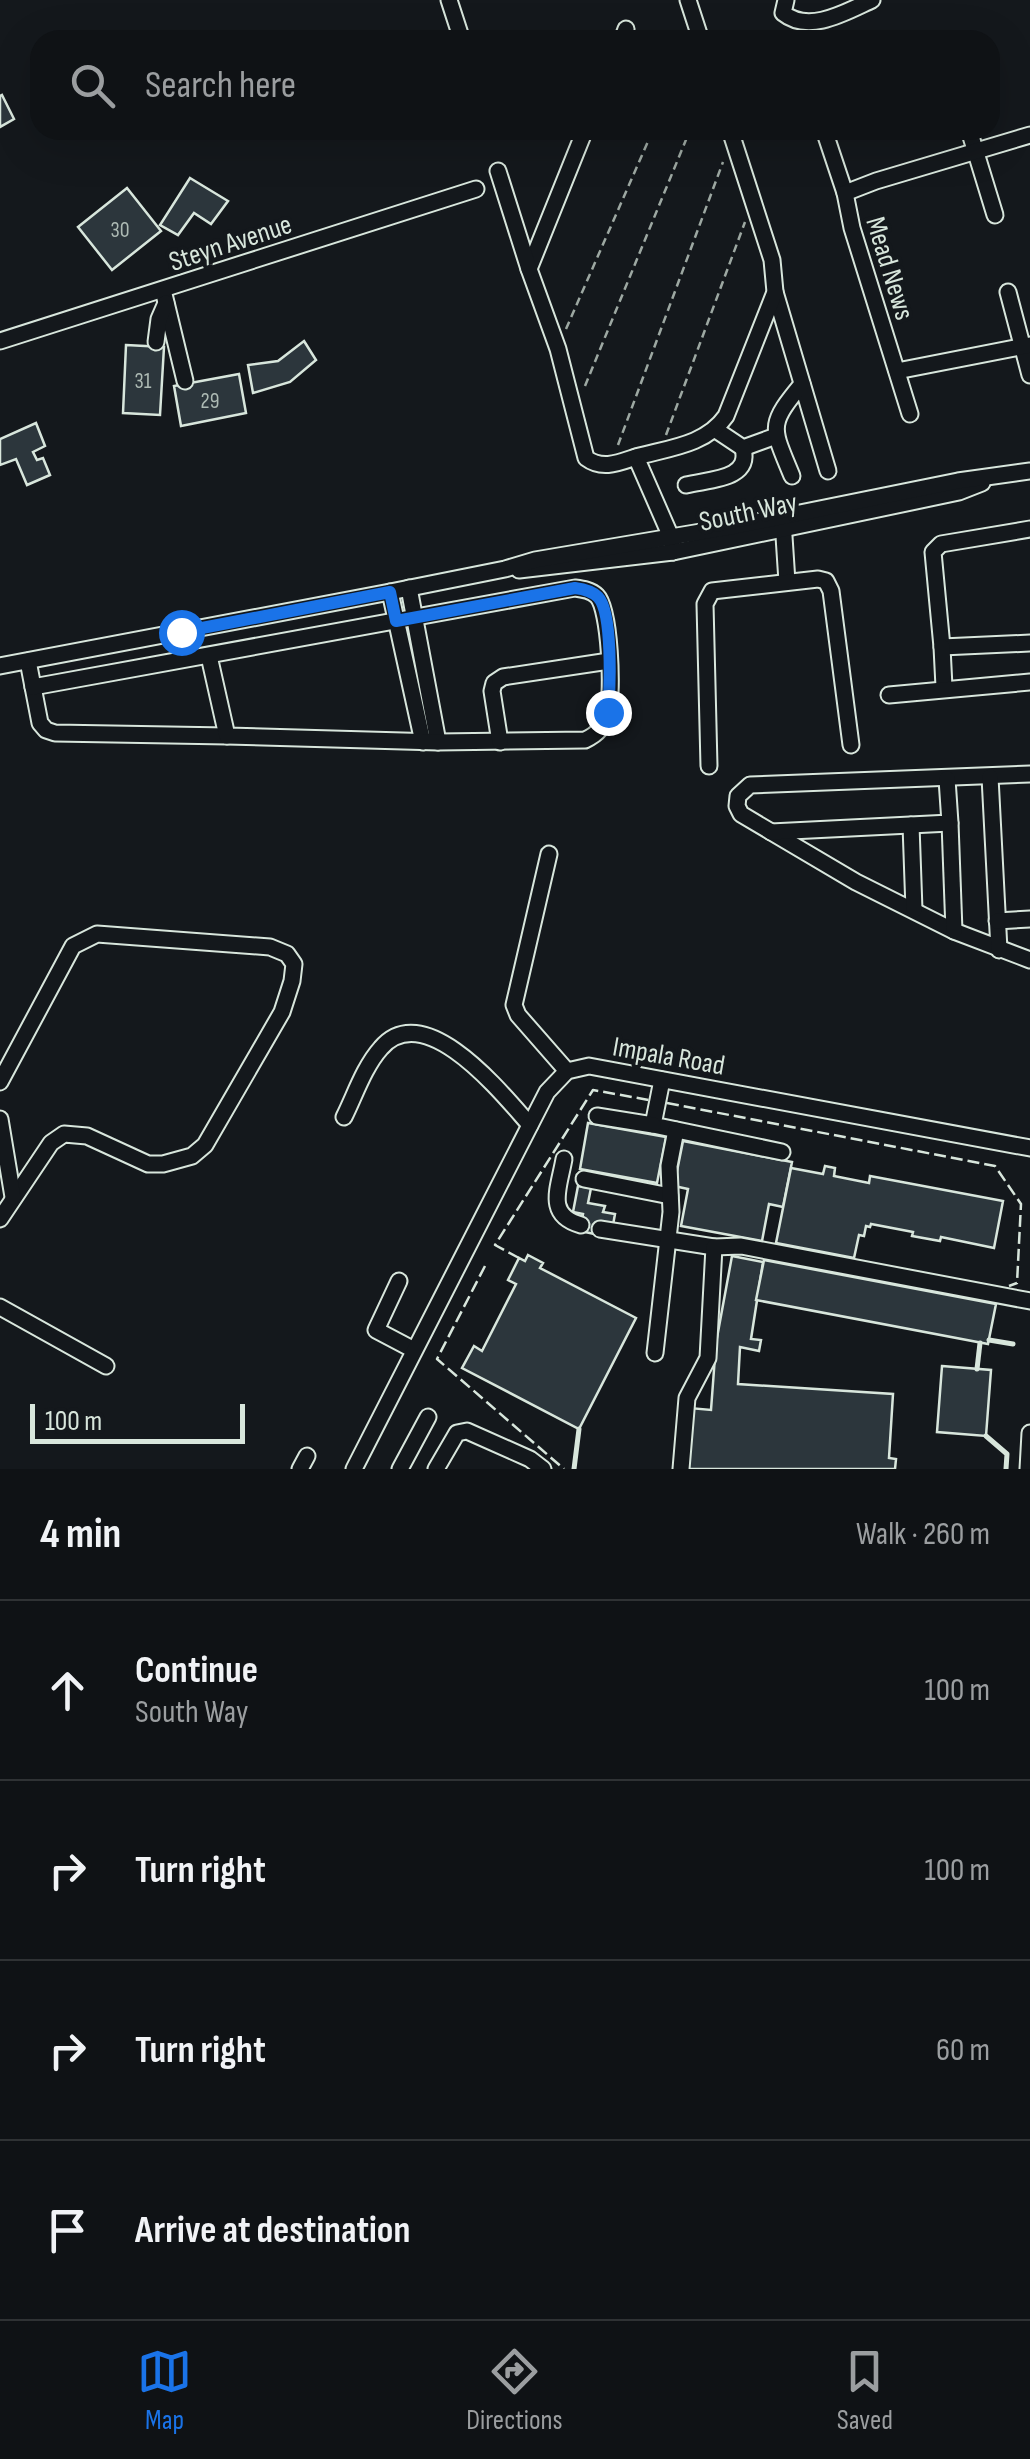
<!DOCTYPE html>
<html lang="en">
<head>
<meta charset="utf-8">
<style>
  :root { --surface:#0f1215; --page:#1d2022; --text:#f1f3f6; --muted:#9b9ea0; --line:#2f3234; --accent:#1a73e8 }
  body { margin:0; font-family:"Sofia Sans Condensed",sans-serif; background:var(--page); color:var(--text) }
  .scale { position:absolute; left:30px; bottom:25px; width:215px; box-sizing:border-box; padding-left:10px; border:5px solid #d8e6dc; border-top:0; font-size:28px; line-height:35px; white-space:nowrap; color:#d8e6dc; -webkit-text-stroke:8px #14181c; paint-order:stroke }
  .stop { position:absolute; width:30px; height:30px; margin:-22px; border:8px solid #1a73e8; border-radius:50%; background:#fff }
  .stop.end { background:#1a73e8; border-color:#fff; box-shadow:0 2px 10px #0008 }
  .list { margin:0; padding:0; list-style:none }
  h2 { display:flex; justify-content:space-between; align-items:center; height:130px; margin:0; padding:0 40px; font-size:42px }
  h2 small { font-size:32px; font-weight:400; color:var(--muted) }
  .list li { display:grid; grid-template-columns:65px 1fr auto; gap:30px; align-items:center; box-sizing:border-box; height:180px; padding:0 40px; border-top:2px solid var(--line) }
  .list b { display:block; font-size:38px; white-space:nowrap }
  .list p { margin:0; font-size:32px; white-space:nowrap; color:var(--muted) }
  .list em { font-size:32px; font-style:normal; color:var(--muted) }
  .icon { flex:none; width:55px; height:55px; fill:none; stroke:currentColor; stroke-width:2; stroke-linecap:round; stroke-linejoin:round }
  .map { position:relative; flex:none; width:1030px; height:1469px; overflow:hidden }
  .search { position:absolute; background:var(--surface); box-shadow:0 10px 40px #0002; left:30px; right:30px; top:30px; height:110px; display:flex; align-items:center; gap:25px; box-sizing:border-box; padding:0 35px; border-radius:30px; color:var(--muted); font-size:38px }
  .sheet { height:850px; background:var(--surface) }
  nav { display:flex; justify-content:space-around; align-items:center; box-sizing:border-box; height:140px; border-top:2px solid var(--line); background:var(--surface); font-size:28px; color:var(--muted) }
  nav a { display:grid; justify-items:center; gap:5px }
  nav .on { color:var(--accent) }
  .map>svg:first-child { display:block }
  .building { fill:#2c363c; stroke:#d8e6dc; stroke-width:2.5 }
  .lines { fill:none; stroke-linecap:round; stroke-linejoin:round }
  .minor-casing { stroke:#d8e6dc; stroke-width:19 }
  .path { stroke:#9da8a2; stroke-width:2.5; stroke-dasharray:8 5; stroke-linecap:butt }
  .minor { stroke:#14181c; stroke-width:15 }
  .fence { stroke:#d8e6dc; stroke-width:2.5; stroke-dasharray:12 5; stroke-linecap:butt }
  .wall { stroke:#d8e6dc; stroke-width:5 }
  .route { stroke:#1a73e8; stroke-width:12 }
  .labels { text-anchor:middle; stroke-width:8; stroke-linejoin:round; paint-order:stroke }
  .number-label { font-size:22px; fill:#adbab4 }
  .street-label { font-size:28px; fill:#d8e6dc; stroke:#14181c }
</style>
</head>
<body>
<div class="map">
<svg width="1030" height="1469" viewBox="0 0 1030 1469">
  <rect width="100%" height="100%" fill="#14181c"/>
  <g class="building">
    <path d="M2 95 14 119 0 127V96Z"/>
    <path d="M190 178 228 201 211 224 194 213 178 235 160 225Z"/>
    <path d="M127 188 161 231 112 270 78 227Z"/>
    <path d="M304 341 316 360 290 382 253 393 248 365 278 361Z"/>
    <path d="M126 345 164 347 160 415 123 413Z"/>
    <path d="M239 374 246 413 181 426 174 386Z"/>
    <path d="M36 423 45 446 33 452 37 460 43 458 50 475 27 485 16 459 0 465V439Z"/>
    <path d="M588 1123 666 1137 657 1183 580 1169Z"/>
    <path d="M683 1141 792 1162 783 1207 769 1204 762 1241 681 1226 688 1189 674 1186Z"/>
    <path d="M825 1166 835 1168 834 1176 869 1183 870 1176 1003 1201 994 1248 941 1237 940 1241 912 1236 913 1232 871 1224 870 1227 866 1226 864 1236 859 1235 854 1258 776 1243 791 1168 823 1174Z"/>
    <path d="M578 1186 591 1188 588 1203 605 1206 603 1212 615 1214 613 1225 599 1235 580 1231 583 1214 573 1212Z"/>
    <path d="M528 1255 543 1263 540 1268 636 1318 579 1429 462 1368 474 1346 482 1351 516 1284 508 1280 519 1258 525 1261Z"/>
    <path d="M732 1256 763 1262 751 1339 761 1340 759 1351 740 1347 738 1384 893 1394 889 1458 896 1459 895 1469H686L690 1408 711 1410 716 1343Z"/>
    <path d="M764 1260 996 1304 988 1344 756 1300Z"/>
    <path d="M942 1366 991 1370 986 1436 937 1432Z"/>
  </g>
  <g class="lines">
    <defs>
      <g id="minor">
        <path d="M449 0 461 37"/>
        <path d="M688 0 701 40"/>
        <path d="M786 0 783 13C809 34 846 12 872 0"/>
        <path d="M622 40 626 29"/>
        <path d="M585 130 529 269 558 349 586 458C602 470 618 463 636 457L671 537 673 552"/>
        <path d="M824 130 845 193"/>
        <path d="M969 130 995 215"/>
        <path d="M498 171 529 269"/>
        <path d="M163 290 185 381"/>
        <path d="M775 292 828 471"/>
        <path d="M1008 292 1030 375"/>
        <path d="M0 341 476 189"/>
        <path d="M156 342 159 319 166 303"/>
        <path d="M897 371 1030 345"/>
        <path d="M910 414 852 228 845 193 876 181 1030 135"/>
        <path d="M716 430 743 448 776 436"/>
        <path d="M636 457C669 448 706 445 726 416L775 292 772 260 730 130"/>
        <path d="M792 476C772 427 767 426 802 384"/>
        <path d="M686 485C710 479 751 480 743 448"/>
        <path d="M783 521 787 582"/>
        <path d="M1030 529 941 544 933 552 942 647 1030 643"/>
        <path d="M519 570 673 552 959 492 982 483"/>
        <path d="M409 588 438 742"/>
        <path d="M390 592 423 742"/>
        <path d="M942 647 944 687"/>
        <path d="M28 661 40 723 46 730 55 733 227 736"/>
        <path d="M0 666 390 592 505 569 535 560 736 526 958 481 1030 471"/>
        <path d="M33 687 575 588C583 589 591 590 597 596 610 609 613 692 608 711 605 726 598 734 585 740L438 742 227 736 209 656"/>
        <path d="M889 695 1030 682"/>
        <path d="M500 742 492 691 494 683 503 677 609 661"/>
        <path d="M709 766 705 604 712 591 818 579 826 581 831 591 851 745"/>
        <path d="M1030 774 750 785 738 796 737 806 741 814 856 882 954 931 1030 960"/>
        <path d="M990 777 999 950"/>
        <path d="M950 823 954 931"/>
        <path d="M911 825 914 910"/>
        <path d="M771 832 950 823 947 779"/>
        <path d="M549 854 514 1005 518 1015 567 1071"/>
        <path d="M997 921 1030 919"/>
        <path d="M662 1080 653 1125 782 1152"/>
        <path d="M0 1082 73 946 97 934 270 947 287 954 294 964 292 981 282 1012 205 1145 192 1156 163 1164H148L87 1136 64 1134 51 1143 0 1219"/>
        <path d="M597 1116 653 1125"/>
        <path d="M344 1117C355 1095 364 1067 381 1048 425 996 504 1096 530 1125"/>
        <path d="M0 1119 13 1197"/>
        <path d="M564 1159C559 1188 545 1215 581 1225"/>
        <path d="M584 1179 670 1196"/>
        <path d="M600 1229 714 1247"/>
        <path d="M399 1281 376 1330 414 1350"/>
        <path d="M0 1307 106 1366"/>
        <path d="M655 1353 671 1212 669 1166 676 1130"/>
        <path d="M300 1469 307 1456"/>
        <path d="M354 1469 547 1092 567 1071 589 1066 1030 1148"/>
        <path d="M400 1469 428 1417"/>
        <path d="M436 1469 457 1433 467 1431 530 1459 543 1469"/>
        <path d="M681 1469 687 1398 708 1358 714 1247 741 1246 1030 1301"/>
        <path d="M1028 1469 1030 1433"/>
      </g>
    </defs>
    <use href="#minor" class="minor-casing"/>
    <g class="path">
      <path d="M566 329 653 130"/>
      <path d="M585 386 690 130"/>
      <path d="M666 435 745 222"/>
      <path d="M618 445 723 162"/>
    </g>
    <use href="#minor" class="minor"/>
    <g class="fence">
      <path d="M667 1103 995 1166 1021 1204 1017 1283 1009 1286"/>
      <path d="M519 1258 495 1245 593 1090 649 1100"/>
      <path d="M485 1266 437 1359 564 1469"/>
    </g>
    <g class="wall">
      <path d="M989 1340 1013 1344"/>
      <path d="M977 1369 980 1343"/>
      <path d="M986 1436 1007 1454 1006 1469"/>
      <path d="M574 1469 579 1429"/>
    </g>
  </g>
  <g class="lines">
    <path class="route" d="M181 632 390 592 396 621 575 588C583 589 592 591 598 597 613 612 610 689 608 712"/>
  </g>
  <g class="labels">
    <g class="number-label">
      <text x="120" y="237">30</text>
      <text x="143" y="388">31</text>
      <text x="210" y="408">29</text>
    </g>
    <g class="street-label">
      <text transform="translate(230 242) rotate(-18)" y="10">Steyn Avenue</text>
      <text transform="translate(891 268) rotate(73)" y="10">Mead News</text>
      <text transform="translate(748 511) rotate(-12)" y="10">South Way</text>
      <text transform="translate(669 1055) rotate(10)" y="10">Impala Road</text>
    </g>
  </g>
</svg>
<div class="scale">100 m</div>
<div class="stop" style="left:181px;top:632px"></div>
<div class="stop end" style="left:608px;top:712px"></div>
<div class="search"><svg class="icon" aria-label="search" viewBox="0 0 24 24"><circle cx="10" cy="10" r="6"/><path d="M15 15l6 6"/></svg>Search here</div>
</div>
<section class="sheet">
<h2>4 min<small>Walk · 260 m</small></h2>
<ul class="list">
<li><svg class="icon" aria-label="ahead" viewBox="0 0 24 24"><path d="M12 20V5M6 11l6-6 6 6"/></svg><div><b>Continue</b><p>South Way</p></div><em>100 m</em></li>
<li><svg class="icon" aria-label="right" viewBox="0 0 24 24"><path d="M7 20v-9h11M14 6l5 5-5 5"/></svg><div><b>Turn right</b></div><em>100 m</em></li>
<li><svg class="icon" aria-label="right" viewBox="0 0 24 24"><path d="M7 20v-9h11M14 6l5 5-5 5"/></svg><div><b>Turn right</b></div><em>60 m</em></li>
<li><svg class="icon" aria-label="arrive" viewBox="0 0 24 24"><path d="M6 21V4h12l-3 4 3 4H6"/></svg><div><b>Arrive at destination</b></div></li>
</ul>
</section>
<nav>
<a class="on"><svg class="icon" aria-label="map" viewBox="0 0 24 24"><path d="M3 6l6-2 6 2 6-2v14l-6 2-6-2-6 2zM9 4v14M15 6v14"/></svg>Map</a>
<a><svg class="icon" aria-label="directions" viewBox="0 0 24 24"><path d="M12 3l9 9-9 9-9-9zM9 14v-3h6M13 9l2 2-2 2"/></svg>Directions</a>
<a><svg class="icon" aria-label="saved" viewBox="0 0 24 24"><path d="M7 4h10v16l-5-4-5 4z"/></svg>Saved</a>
</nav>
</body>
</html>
